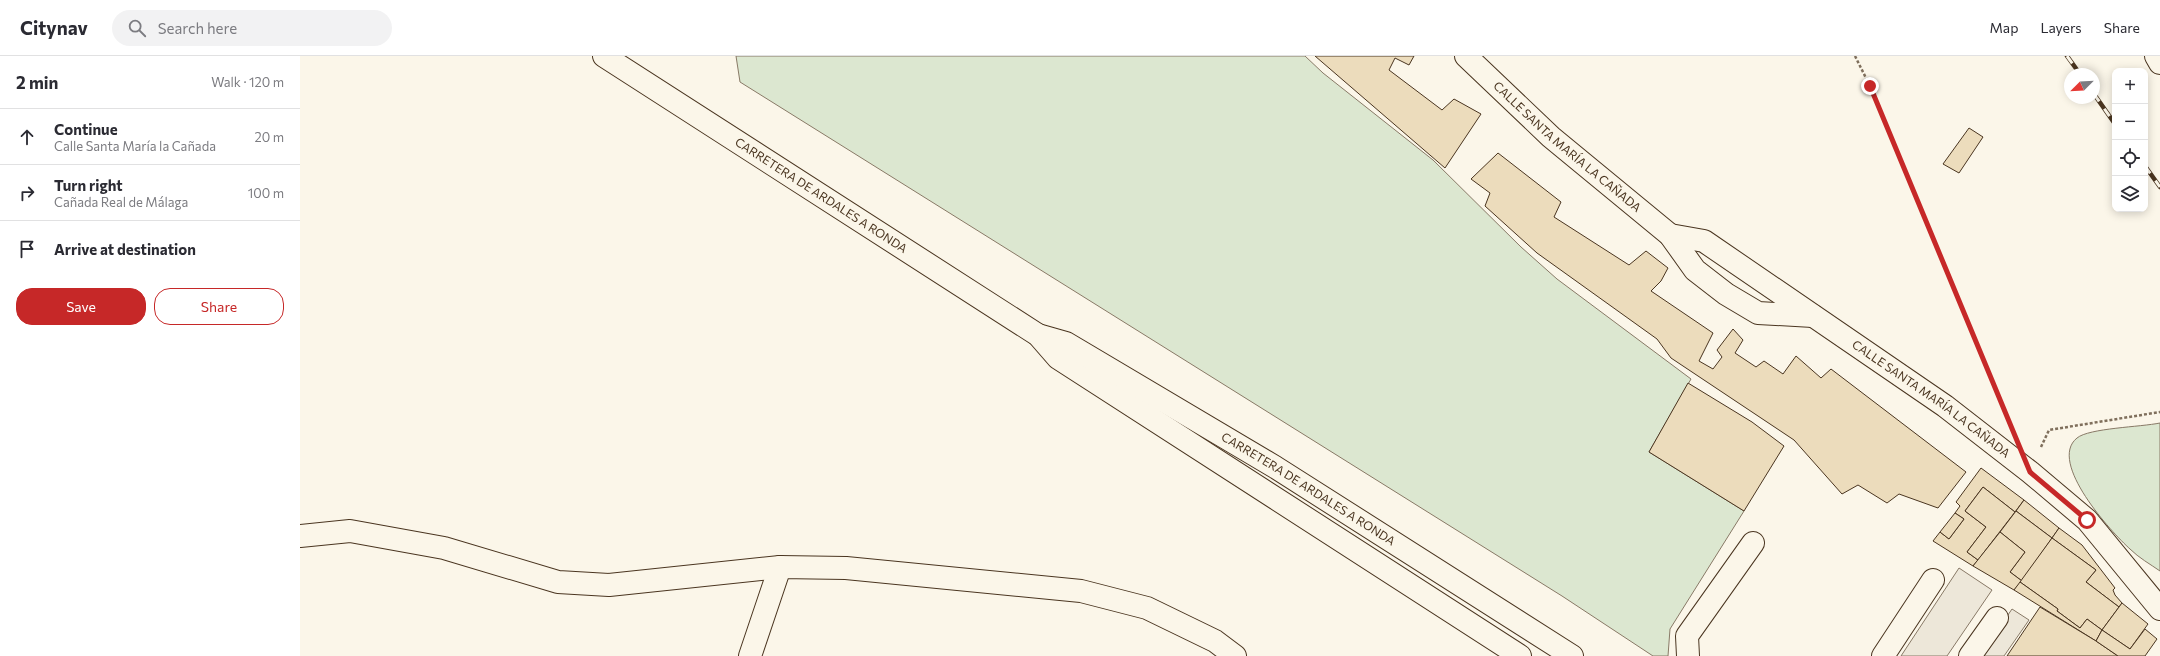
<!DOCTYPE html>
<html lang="en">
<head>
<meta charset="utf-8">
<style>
  :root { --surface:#fff; --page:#f2f2f3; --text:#2b2b33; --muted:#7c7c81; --line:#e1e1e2; --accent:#c62828 }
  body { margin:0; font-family:Commissioner,sans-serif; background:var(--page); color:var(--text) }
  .controls { position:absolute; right:12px; top:12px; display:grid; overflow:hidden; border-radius:8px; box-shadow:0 2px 10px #0003 }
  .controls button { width:36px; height:36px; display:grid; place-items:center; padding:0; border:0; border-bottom:1px solid var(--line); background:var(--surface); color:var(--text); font:20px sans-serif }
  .compass { position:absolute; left:1764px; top:12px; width:36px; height:36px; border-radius:50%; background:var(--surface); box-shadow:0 2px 10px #0003; rotate:246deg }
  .stop { position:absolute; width:12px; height:12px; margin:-9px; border:3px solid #c62828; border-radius:50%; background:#fff }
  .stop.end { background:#c62828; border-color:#fff; box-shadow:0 1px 4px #0008 }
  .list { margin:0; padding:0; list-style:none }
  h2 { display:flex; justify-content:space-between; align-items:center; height:52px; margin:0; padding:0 16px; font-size:17px }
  h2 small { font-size:13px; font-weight:400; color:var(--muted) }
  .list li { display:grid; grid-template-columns:26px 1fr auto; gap:12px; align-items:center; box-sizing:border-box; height:56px; padding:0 16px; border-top:1px solid var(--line) }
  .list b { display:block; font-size:15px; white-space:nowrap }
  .list p { margin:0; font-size:13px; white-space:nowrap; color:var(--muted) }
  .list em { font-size:13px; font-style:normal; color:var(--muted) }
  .actions { display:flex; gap:8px; padding:12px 16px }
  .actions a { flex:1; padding:9px 0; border:1px solid var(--accent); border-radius:16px; text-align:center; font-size:14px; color:var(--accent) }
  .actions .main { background:var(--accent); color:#fff }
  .icon { flex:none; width:22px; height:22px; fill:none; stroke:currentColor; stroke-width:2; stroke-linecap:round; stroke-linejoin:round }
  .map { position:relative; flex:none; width:1860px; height:600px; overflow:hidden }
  header { display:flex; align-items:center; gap:24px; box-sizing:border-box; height:56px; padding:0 20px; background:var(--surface); border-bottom:1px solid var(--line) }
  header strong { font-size:19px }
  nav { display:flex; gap:22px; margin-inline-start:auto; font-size:14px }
  .search { width:280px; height:36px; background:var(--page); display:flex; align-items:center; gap:10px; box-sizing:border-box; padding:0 14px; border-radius:22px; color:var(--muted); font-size:15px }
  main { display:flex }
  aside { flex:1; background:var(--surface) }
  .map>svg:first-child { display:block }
  .green { fill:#dce7d0; stroke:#887966 }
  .parking { fill:#ede7d9; stroke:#887966 }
  .building { fill:#ecdcbc; stroke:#4a3520 }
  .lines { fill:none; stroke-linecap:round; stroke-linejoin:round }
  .minor-casing { stroke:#4a3520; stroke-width:24 }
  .major-casing { stroke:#4a3520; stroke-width:24 }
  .path { stroke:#7f6f5c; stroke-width:2.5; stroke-dasharray:3 2; stroke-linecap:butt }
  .minor { stroke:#fbf6e9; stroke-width:22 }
  .major { stroke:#fbf6e9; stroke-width:22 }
  .rail-casing { stroke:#4a3520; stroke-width:4.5 }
  .rail { stroke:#fbf6e9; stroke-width:3; stroke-dasharray:9; stroke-linecap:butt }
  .route { stroke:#c62828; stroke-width:5 }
  .labels { text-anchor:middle; stroke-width:3; stroke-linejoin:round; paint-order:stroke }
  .street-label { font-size:12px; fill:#4a3520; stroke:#fbf6e9 }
</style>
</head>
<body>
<header>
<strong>Citynav</strong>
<div class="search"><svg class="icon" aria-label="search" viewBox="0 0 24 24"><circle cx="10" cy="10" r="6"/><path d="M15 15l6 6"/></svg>Search here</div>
<nav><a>Map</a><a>Layers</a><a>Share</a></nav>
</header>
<main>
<aside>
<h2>2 min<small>Walk · 120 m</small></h2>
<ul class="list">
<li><svg class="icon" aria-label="ahead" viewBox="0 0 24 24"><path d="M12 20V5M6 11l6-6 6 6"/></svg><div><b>Continue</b><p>Calle Santa María la Cañada</p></div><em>20 m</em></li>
<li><svg class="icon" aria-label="right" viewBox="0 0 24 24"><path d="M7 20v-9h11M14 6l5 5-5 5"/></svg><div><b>Turn right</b><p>Cañada Real de Málaga</p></div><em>100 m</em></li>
<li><svg class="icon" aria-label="arrive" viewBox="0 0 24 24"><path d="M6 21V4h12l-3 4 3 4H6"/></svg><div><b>Arrive at destination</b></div></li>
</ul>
<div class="actions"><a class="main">Save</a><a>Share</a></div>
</aside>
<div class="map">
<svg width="1860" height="600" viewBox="0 0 1860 600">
  <rect width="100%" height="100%" fill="#fbf6e9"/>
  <g class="green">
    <path d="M436 0H1005L1023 17 1133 104 1221 191 1257 223 1391 323 1349 396 1444 455 1370 573 1368 600H1353L1262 540 440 26Z"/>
    <path d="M1860 367V515C1850 508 1839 502 1830 493 1812 477 1747 406 1777 382 1789 372 1841 371 1860 367Z"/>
  </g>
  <g class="parking">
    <path d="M1659 512 1692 534 1647 600H1601Z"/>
    <path d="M1712 553 1729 564 1704 600H1680Z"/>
  </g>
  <g class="building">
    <path d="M1015 0H1114L1109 9 1095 2 1089 14 1142 54 1154 43 1181 58 1145 112Z"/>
    <path d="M1669 72 1683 81 1659 117 1643 108Z"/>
    <path d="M1198 97 1261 146 1254 161 1329 209 1346 195 1368 212 1361 225 1351 235 1413 277 1399 305 1413 313 1422 301 1417 294 1433 273 1443 284 1435 297 1456 311 1464 305 1483 318 1496 300 1521 322 1531 313 1666 416 1638 452 1599 438 1587 447 1558 429 1542 438 1494 384 1371 302 1357 283 1237 197 1185 150 1190 137 1171 123Z"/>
    <path d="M1388 327 1452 366 1484 390 1444 455 1349 396Z"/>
    <path d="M1681 412 1724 444 1715 456 1683 431 1665 455 1686 471 1667 496 1678 504 1673 510 1633 485 1640 476 1649 483 1664 463 1655 457 1660 450 1656 446Z"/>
    <path d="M1683 431 1715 456 1678 504 1667 496 1686 471 1665 455Z"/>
    <path d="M1724 444 1759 472 1752 482 1716 455Z"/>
    <path d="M1716 455 1752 482 1722 525 1710 516 1725 496 1700 476Z"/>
    <path d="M1655 457 1664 463 1649 483 1640 476Z"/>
    <path d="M1759 472 1782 489 1815 532 1813 534 1815 539 1822 547 1819 551 1786 526 1796 514 1752 482Z"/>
    <path d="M1700 476 1725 496 1710 516 1722 525 1714 534 1673 510Z"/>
    <path d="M1752 482 1796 514 1786 526 1819 551 1802 574 1787 563 1780 572 1757 555 1758 553 1720 526Z"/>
    <path d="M1720 526 1758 553 1757 555 1780 572 1787 563 1802 574 1796 585 1714 534Z"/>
    <path d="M1822 547 1848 568 1830 593 1802 574Z"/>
    <path d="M1740 551 1796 585 1818 600H1707Z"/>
    <path d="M1845 573 1857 583 1845 600H1818L1796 585 1802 574 1830 593Z"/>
  </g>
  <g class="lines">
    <defs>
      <g id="minor">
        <path id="s1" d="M1166 0 1251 81 1370 179 1395 214 1426 238 1458 257 1513 260"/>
        <path id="s2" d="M1370 179 1404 185 1645 350 1730 416 1787 464 1860 553"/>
        <path d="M0 480 50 475 144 492 258 526 309 529 480 511 546 512 781 535 847 552 915 585 935 600"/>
        <path d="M450 600 480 511"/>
        <path d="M1388 600 1387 580 1453 487"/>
        <path d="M1583 600 1633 524"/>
        <path d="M1670 600 1697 562"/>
      </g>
      <g id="major">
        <path id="s3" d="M304 0 738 279 758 302 1220 600"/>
        <path d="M1856 0 1860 7"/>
        <path id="s4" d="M738 279 766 287 975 411 1272 600"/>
      </g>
    </defs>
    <use href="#minor" class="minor-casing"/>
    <use href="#major" class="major-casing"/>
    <g class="path">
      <path d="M1555 0 1570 30 1709 366"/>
      <path d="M1741 391 1749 374 1860 356"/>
    </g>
    <use href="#minor" class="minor"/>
    <use href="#major" class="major"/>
    <defs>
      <g id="rail">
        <path d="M1767 0 1780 18"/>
        <path d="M1794 38 1815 68"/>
        <path d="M1845 110 1860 131"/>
      </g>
    </defs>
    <use href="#rail" class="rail-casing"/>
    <use href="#rail" class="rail"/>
  </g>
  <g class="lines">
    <path class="route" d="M1570 30 1730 416 1787 464"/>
  </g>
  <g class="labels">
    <g class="street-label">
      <text dy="4" stroke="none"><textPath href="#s1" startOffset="136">CALLE SANTA MARÍA LA CAÑADA</textPath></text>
      <text dy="4" stroke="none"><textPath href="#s3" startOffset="258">CARRETERA DE ARDALES A RONDA</textPath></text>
      <text dy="4" stroke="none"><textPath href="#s2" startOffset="311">CALLE SANTA MARÍA LA CAÑADA</textPath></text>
      <text dy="4" stroke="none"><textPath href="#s4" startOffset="312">CARRETERA DE ARDALES A RONDA</textPath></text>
    </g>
  </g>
</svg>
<div class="controls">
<button>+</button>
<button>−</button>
<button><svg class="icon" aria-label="locate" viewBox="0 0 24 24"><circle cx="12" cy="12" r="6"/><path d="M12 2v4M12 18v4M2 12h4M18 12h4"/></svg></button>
<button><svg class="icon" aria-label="layers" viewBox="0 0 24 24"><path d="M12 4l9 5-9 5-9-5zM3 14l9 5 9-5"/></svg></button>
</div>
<svg class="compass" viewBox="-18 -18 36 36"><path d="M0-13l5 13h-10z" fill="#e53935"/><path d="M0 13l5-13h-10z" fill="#7c7c81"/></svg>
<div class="stop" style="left:1787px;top:464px"></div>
<div class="stop end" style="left:1570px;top:30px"></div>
</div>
</main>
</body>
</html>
